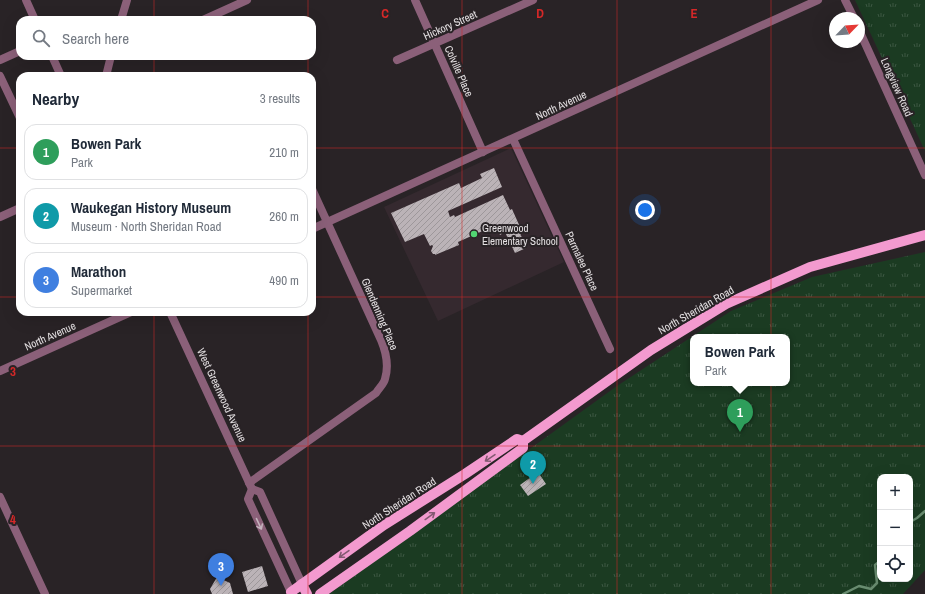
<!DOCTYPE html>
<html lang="en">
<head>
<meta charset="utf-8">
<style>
  :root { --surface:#fff; --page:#f2f2f3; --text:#1f2937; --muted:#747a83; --line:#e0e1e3; --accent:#367752 }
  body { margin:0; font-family:"Archivo Narrow",sans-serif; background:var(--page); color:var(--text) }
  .controls { position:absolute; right:12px; bottom:12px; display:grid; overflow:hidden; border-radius:8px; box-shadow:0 4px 16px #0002 }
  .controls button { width:36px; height:36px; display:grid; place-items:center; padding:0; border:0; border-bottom:1px solid var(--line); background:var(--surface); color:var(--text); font:20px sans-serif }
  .compass { position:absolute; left:829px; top:12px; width:36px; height:36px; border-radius:50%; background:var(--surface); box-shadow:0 4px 16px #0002; rotate:65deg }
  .you { position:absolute; left:645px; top:210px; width:14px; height:14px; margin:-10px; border:3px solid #fff; border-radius:50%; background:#1a73e8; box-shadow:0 0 0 6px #1a73e833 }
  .badge { display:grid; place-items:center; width:26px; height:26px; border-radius:50%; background:var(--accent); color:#fff; font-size:13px; font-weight:700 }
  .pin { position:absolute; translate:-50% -33px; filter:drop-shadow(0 1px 2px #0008) }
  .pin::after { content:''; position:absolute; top:21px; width:14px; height:12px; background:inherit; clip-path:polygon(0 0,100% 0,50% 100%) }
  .popup { position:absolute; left:690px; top:334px; width:100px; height:52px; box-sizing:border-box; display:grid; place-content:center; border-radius:8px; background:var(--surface); filter:drop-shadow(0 1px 3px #0005); font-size:13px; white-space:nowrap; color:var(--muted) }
  .popup b { font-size:15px; color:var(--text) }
  .popup::after { content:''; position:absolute; left:50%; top:100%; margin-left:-8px; border:8px solid transparent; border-top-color:var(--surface) }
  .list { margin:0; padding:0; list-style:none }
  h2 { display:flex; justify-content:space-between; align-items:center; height:52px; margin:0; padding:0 16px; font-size:17px }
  h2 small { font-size:13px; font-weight:400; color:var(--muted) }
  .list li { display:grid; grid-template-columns:26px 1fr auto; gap:12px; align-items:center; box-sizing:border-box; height:56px; margin:0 8px 8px; padding:0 8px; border:1px solid var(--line); border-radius:12px }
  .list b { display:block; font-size:15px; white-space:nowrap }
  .list p { margin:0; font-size:13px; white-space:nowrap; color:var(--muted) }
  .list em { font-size:13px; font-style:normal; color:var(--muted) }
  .icon { flex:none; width:22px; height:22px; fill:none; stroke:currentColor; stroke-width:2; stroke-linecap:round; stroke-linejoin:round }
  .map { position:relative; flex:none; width:925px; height:594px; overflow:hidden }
  .search { position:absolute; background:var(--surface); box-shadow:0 4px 16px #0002; left:16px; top:16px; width:300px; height:44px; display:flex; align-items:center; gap:10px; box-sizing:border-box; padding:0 14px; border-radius:12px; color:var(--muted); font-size:15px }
  .panel { position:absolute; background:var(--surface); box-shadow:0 4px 16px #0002; left:16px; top:72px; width:300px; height:244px; border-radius:12px }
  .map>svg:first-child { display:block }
  .built { fill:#35292f }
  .grass { fill:url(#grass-tufts); fill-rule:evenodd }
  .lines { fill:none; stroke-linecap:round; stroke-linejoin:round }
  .stream { stroke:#698c70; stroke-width:2.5 }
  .building { fill:url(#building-hatch) }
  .minor { stroke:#8b6079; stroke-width:8 }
  .tertiary { stroke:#8b6079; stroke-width:8 }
  .primary { stroke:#f39acf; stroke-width:10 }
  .oneway { stroke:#845972 }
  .oneway2 { stroke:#c4b3bd }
  .grid { fill:none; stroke:#d62828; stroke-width:1; stroke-opacity:0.55 }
  .poi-dot { fill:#52d673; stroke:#292326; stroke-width:1.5 }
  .labels { text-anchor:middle; stroke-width:4; stroke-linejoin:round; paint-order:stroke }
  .street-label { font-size:11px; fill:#e3dfe1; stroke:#292326 }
  .poi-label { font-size:11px; fill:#e3dfe1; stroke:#292326; text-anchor:start }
  .grid-label { font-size:13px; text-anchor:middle; font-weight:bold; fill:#d62828; stroke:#292326; stroke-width:4; stroke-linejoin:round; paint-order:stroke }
</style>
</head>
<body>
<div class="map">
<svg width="925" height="594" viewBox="0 0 925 594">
  <defs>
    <pattern id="grass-tufts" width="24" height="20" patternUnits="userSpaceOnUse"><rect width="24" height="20" fill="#1b3b22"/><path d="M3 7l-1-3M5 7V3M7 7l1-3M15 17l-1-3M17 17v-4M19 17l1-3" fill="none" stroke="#3c5742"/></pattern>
    <pattern id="building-hatch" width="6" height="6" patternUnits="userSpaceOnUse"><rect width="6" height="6" fill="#bbb3b7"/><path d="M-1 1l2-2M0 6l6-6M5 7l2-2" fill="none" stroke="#9d979a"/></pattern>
  </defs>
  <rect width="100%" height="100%" fill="#292326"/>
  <path class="built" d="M511 148 564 262 438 321 384 207Z"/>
  <g class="grass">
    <path d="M855 0H925V151Z"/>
    <path d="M925 252V570L903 594H329L617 386 731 311 812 277ZM693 337H787V383H693ZM880 477H910V579H880Z"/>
  </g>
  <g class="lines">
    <g class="stream">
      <path d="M910 522 917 518 925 511"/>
      <path d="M843 594 859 586 871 589 877 583 875 565 880 561"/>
    </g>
  </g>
  <g class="building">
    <path d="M494 168 502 187 448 211 450 217 454 215 455 217 503 195 510 210 512 209 520 227 518 228 526 248 515 253 505 232 500 235 496 225 458 242 459 245 435 255V254H433L431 251 433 246 432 245 430 246 424 234 405 242 391 213 459 183 461 188 482 178 480 174Z"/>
    <path d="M538 472 546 484 528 496 520 485Z"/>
    <path d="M262 566 268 586 248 592 242 572Z"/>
    <path d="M217 577 230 583 233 594H212L210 589Z"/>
  </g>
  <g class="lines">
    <g class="minor">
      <path d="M26 0 35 20"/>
      <path d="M415 0 483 152"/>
      <path d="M845 0 854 18"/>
      <path d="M203 20 247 0"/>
      <path d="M859 30 925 175"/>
      <path d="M52 56 61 76"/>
      <path d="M0 60 20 51"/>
      <path d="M397 60 533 0"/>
      <path d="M0 76 20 118"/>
      <path d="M513 139 610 349"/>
      <path d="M0 217 20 208"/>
      <path d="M312 229 818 0"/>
      <path d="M0 371 131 312"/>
      <path d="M249 483 376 393C379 388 384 384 385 379 389 366 386 352 381 340L312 189"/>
      <path d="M0 497 45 594"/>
    </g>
    <g class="tertiary">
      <path d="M121 20 127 0"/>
      <path d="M106 76 111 56"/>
      <path d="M170 312 252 489 260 492 302 584"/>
      <path d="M252 489 248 499 291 592"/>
    </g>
    <g class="primary">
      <path d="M523 441 651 350 726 304 810 267 925 235"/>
      <path d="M302 584 307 594"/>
      <path d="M292 594 291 592 384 525 465 474 517 439 523 441"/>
      <path d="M320 594 410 531 523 448V441"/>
    </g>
  </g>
  <defs><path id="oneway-shaft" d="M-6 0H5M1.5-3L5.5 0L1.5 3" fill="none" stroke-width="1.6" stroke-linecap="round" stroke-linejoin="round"/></defs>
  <g class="oneway">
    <use href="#oneway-shaft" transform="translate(490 458) rotate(146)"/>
    <use href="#oneway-shaft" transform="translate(430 516) rotate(-36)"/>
    <use href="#oneway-shaft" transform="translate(344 554) rotate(145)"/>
  </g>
  <use class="oneway2" href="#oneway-shaft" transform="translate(259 524) rotate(65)"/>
  <path class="grid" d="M154 0V20M308 0V20M462 0V594M617 0V594M771 0V594M154 56V76M308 56V76M0 148H20M312 148H925M0 297H20M312 297H925M154 312V594M308 312V594M0 446H925"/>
  <circle class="poi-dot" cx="474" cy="234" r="4"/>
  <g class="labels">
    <g class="street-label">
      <text transform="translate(450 25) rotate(-24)" y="4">Hickory Street</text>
      <text transform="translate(459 71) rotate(66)" y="4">Colville Place</text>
      <text transform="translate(897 87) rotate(66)" y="4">Longview Road</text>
      <text transform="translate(561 105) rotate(-25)" y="4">North Avenue</text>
      <text transform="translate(582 261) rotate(65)" y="4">Parmalee Place</text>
      <text transform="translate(696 310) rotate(-30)" y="4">North Sheridan Road</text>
      <text transform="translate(380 314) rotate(67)" y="4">Glendenning Place</text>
      <text transform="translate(50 336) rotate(-24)" y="4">North Avenue</text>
      <text transform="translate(222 395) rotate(65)" y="4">West Greenwood Avenue</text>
      <text transform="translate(399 503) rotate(-33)" y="4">North Sheridan Road</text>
    </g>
    <g class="poi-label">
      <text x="482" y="232">Greenwood<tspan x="482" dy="13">Elementary School</tspan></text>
    </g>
  </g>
  <g class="grid-label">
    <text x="385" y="18">C</text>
    <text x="540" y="18">D</text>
    <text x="694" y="18">E</text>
    <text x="13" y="376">3</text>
    <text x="13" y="524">4</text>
  </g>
</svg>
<div class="controls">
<button>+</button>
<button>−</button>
<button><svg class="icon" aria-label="locate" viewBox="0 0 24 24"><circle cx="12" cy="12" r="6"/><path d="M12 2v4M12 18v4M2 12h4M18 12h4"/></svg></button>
</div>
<svg class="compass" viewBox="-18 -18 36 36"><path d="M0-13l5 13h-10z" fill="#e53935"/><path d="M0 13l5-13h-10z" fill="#747a83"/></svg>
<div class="you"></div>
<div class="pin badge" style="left:740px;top:432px;background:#2e9e5b">1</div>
<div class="popup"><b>Bowen Park</b>Park</div>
<div class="pin badge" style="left:533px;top:484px;background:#0f9aa8">2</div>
<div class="pin badge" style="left:221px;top:586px;background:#3f7fe0">3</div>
<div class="search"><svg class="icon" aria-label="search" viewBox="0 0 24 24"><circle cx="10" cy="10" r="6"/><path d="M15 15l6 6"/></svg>Search here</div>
<section class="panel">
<h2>Nearby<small>3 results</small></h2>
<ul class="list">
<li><span class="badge" style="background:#2e9e5b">1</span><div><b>Bowen Park</b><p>Park</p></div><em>210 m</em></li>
<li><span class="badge" style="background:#0f9aa8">2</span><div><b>Waukegan History Museum</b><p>Museum · North Sheridan Road</p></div><em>260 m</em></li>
<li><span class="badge" style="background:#3f7fe0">3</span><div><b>Marathon</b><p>Supermarket</p></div><em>490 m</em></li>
</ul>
</section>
</div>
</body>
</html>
